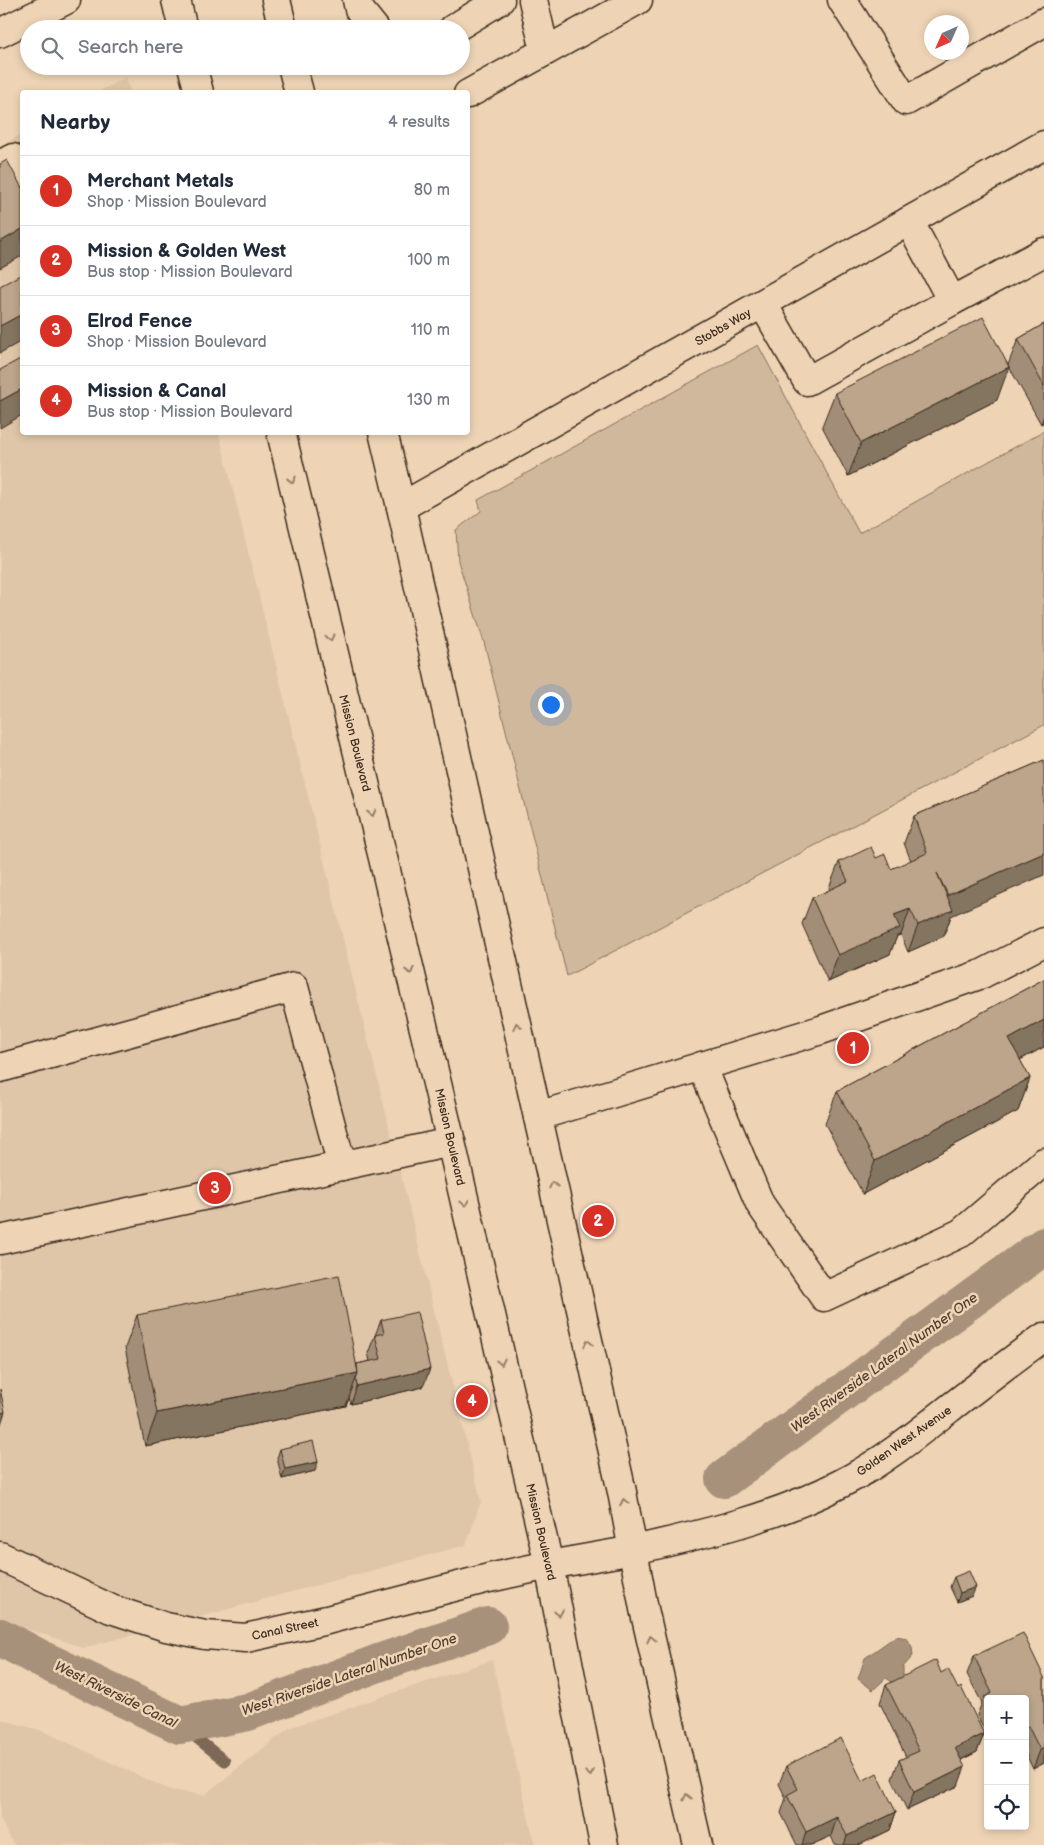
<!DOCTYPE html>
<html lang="en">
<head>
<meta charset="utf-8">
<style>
  :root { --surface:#fff; --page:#f2f2f3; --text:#1f2937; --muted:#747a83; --line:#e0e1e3; --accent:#d93025 }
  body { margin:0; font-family:"Balsamiq Sans",sans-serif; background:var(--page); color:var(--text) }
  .controls { position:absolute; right:15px; bottom:15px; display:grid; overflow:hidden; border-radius:5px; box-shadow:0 2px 8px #0003 }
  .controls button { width:45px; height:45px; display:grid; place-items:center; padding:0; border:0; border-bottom:1px solid var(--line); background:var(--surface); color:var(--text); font:25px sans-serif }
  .compass { position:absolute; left:924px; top:15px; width:45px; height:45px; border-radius:50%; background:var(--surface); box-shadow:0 2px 8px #0003; rotate:225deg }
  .you { position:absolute; left:550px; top:704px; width:18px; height:18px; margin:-12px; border:4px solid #fff; border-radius:50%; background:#1a73e8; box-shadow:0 0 0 8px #1a73e833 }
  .badge { display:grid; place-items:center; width:32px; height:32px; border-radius:50%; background:var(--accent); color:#fff; font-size:16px; font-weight:700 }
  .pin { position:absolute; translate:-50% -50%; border:2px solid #fff; box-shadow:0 1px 5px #0006 }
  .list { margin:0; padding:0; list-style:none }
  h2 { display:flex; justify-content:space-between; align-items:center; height:65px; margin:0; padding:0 20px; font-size:21px }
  h2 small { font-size:16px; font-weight:400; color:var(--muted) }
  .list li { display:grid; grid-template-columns:32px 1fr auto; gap:15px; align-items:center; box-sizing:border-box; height:70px; padding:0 20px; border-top:1px solid var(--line) }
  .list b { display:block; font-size:19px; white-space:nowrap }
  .list p { margin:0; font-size:16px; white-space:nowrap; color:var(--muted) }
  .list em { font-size:16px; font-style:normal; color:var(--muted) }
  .icon { flex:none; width:28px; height:28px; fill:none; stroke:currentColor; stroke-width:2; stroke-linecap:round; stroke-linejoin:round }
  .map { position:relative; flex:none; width:1044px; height:1845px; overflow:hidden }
  .search { position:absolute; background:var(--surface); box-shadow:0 2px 8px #0003; left:20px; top:20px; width:450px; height:55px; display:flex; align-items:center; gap:12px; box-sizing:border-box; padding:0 18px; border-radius:28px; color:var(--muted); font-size:19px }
  .panel { position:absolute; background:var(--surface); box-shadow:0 2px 8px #0003; left:20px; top:90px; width:450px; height:345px; border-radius:5px }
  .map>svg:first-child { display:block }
  .built { fill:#dfc6a8 }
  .green { fill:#d0b89c; stroke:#86715d }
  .water { fill:#a7917a; stroke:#7c6855 }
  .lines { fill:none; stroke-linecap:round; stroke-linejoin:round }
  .stream { stroke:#7c6855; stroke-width:11 }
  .canal { stroke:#a7917a; stroke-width:38 }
  .minor-casing { stroke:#3b2a1e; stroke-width:31 }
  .major-casing { stroke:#3b2a1e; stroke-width:31 }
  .minor { stroke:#eed4b5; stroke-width:28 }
  .major { stroke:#eed4b5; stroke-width:28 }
  .wall { fill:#a28e78; stroke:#3b2a1e }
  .shaded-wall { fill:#847461; stroke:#3b2a1e }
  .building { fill:#bca58b; stroke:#3b2a1e }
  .oneway { stroke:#947f6a }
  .labels { text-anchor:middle; stroke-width:5; stroke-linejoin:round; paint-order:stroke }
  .street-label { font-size:12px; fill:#3b2a1e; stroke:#eed4b5 }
  .water-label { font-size:14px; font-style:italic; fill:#513f30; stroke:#eed4b5 }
</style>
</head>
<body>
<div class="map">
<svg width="1044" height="1845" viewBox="0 0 1044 1845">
  <rect width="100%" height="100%" fill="#eed4b5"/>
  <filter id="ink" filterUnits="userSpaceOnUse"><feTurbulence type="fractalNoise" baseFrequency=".02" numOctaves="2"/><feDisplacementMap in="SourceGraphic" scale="10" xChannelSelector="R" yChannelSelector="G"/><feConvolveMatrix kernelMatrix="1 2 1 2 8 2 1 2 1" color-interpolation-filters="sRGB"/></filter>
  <g filter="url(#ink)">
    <g class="built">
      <path d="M126 77 130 92H98Z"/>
      <path d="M22 134V432L219 433 481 1501 466 1545 84 1648 0 1620V146Z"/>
      <path d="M492 1660 535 1845H14L0 1819V1719L43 1731 170 1790 204 1795 289 1728Z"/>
    </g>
    <path class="green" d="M758 345 859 533 1044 431V725L567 976 484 642 458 561 456 530 481 511 478 500Z"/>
    <path class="water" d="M896 1636 907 1638 912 1647 913 1656 903 1667V1678L894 1683 886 1678 873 1690 858 1679 865 1658Z"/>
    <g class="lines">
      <path class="stream" d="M180 1725 225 1761"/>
      <g class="canal">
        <path d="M724 1479 1044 1246"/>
        <path d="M0 1637 41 1659 180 1725 248 1712 381 1662 488 1626"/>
      </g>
      <defs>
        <g id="minor">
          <path d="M357 0 359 9 375 29"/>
          <path d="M533 0 545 51"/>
          <path d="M842 0 906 101 1044 22"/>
          <path d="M453 29 500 0"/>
          <path d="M0 33 66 0"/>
          <path d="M468 94 638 0"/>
          <path d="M0 165 13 158 22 172"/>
          <path d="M952 301 1044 252"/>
          <path d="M763 304 807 381 952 301 909 221"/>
          <path d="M401 507 1044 145"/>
          <path d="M702 1066 760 1204 824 1297 961 1233 1044 1162"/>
          <path d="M0 1068 294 987 342 1166"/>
          <path d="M538 1116 821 1030 982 974 1044 942"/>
          <path d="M0 1240 451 1142"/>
          <path d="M634 1550C704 1534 778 1517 842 1483 881 1463 916 1435 950 1408 981 1384 1012 1360 1044 1337"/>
          <path d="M0 1556 111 1609 166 1627 205 1635 246 1638 327 1620 489 1578 549 1565"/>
        </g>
        <g id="major">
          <path d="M176 0 183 29"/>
          <path d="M276 0 283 29"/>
          <path d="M192 66 199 92"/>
          <path d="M292 66 299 92"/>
          <path d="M281 432 451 1142 549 1565 604 1845"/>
          <path d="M383 432 401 507 622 1492 644 1609 698 1845"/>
          <path d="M549 1565 634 1550"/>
        </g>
      </defs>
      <use href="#minor" class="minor-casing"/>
      <use href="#major" class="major-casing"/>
      <use href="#minor" class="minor"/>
      <use href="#major" class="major"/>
    </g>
    <g class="wall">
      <path d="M1044 324V422L1041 424 1008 365 1018 339Z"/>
      <path d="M835 393 997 400 848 476 822 426Z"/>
      <path d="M1044 760 951 916 944 936 908 952 901 935 897 936 890 954 828 982 802 924 812 898 830 890 829 888 839 862 876 858 891 869 911 861 904 843 914 816Z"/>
      <path d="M1044 979V1047L1020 1060 1030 1078 1018 1111 863 1194 825 1124 837 1091Z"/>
      <path d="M137 1315 357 1364 370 1361 368 1353 381 1320 423 1387 351 1404 349 1398 346 1406 145 1446 125 1348Z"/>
      <path d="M280 1449 315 1471 282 1479 277 1458Z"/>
      <path d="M954 1577 972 1596 957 1602 950 1587Z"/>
      <path d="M974 1656 1044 1677V1763L1033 1769 1025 1752V1699H988V1737L977 1715 982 1703 967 1674Z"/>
      <path d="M941 1673 958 1689 984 1734 977 1752 961 1760 958 1786 907 1810 892 1779 899 1760 906 1757 880 1703 886 1685Z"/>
      <path d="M786 1766 862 1781 896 1812 890 1830 859 1845H835L831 1836 811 1845H797L781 1813 786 1798 779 1784Z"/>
    </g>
    <g class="shaded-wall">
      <path d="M22 229V256L0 268V242Z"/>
      <path d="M22 314V341L0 353V326Z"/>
      <path d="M1009 367 997 400 848 476 861 443Z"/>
      <path d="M22 389V415L0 428V401Z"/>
      <path d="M1044 415V422L1041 424Z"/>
      <path d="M1044 853V875L951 916 944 936 908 952 918 925 941 915 948 895Z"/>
      <path d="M910 909 901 935 897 936 890 954 828 982 838 955 894 915Z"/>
      <path d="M1044 1020V1047L997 1072 1009 1039Z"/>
      <path d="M1030 1078 1018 1111 863 1194 875 1161Z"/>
      <path d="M430 1369 423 1387 351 1404 357 1386Z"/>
      <path d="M358 1373 346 1406 145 1446 157 1413Z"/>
      <path d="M5 1412 0 1427V1413Z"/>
      <path d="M318 1462 315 1471 282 1479 285 1469Z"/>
      <path d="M976 1587 972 1596 957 1602 960 1593Z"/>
      <path d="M984 1734 977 1752 948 1766 955 1748Z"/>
      <path d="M1044 1748V1763L1033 1769 1040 1750Z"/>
      <path d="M965 1767 958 1786 907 1810 914 1792Z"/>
      <path d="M896 1812 890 1830 859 1845H844L847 1836Z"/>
      <path d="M837 1817 831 1836 811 1845H802L806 1832Z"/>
    </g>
    <g class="building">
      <path d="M7 160 22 188V229L0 242V164Z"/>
      <path d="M22 274V314L0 326V286Z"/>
      <path d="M983 317 1009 367 861 443 835 393Z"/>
      <path d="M1044 324V386L1018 339Z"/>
      <path d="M22 358V389L0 401V370Z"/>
      <path d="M1044 760V853L948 895 937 873 953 910 918 925 910 909 894 915 900 928 838 955 812 898 848 881 839 862 871 847 876 858 885 854 891 869 927 853 914 816Z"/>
      <path d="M1044 979V1020L1009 1039 1030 1078 875 1161 837 1091Z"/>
      <path d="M339 1275 358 1373 157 1413 137 1315Z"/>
      <path d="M417 1312 430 1369 357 1386 356 1380 358 1373 357 1364 381 1359 375 1335 384 1333 381 1320Z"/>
      <path d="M0 1389 5 1412 0 1413Z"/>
      <path d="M313 1441 318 1462 285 1469 280 1449Z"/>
      <path d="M969 1571 976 1587 960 1593 954 1577Z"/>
      <path d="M1023 1633 1044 1677V1748L1040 1750 1028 1726 1025 1727V1699H988V1705L984 1697 992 1693 974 1656Z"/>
      <path d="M936 1660 941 1673 948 1669 958 1689 961 1687 984 1734 955 1748 965 1767 914 1792 899 1760 919 1751 886 1685Z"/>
      <path d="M841 1738 862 1781 877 1773 896 1812 847 1836 837 1817 806 1832 787 1795 798 1789 786 1766Z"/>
    </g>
    <defs><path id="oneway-chevron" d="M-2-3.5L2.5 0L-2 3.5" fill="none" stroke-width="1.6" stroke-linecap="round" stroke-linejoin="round" transform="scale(1.25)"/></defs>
    <g class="oneway">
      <use href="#oneway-chevron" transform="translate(292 480) rotate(76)"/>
      <use href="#oneway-chevron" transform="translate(330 638) rotate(76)"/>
      <use href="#oneway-chevron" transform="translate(372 813) rotate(76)"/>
      <use href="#oneway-chevron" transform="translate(410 971) rotate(76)"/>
      <use href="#oneway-chevron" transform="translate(517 1026) rotate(-103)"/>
      <use href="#oneway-chevron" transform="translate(553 1185) rotate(-103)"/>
      <use href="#oneway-chevron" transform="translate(465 1203) rotate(77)"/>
      <use href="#oneway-chevron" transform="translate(588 1343) rotate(-103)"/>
      <use href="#oneway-chevron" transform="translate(501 1362) rotate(77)"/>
      <use href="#oneway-chevron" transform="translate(624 1502) rotate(-101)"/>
      <use href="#oneway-chevron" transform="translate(559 1613) rotate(79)"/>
      <use href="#oneway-chevron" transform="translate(651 1639) rotate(-103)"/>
      <use href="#oneway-chevron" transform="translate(590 1773) rotate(79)"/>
      <use href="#oneway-chevron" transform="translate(687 1797) rotate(-103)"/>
    </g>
  </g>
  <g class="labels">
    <g class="street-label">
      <text transform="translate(723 327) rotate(-30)" y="4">Stobbs Way</text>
      <text transform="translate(355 743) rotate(76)" y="4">Mission Boulevard</text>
      <text transform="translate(450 1137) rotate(77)" y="4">Mission Boulevard</text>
      <text transform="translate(904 1441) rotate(-35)" y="4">Golden West Avenue</text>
      <text transform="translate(541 1532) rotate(77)" y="4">Mission Boulevard</text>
      <text transform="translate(285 1629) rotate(-12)" y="4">Canal Street</text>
    </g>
    <g class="water-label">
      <text transform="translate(884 1362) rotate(-36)" y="5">West Riverside Lateral Number One</text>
      <text transform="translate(349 1674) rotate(-19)" y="5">West Riverside Lateral Number One</text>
      <text transform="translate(116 1694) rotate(26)" y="5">West Riverside Canal</text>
    </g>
  </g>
</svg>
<div class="controls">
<button>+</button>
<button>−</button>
<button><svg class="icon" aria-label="locate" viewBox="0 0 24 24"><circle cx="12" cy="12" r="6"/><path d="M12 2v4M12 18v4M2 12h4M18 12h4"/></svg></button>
</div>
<svg class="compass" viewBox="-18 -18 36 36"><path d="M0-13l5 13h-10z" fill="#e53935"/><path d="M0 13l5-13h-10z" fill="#747a83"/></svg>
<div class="you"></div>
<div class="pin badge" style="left:853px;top:1048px">1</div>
<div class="pin badge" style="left:598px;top:1221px">2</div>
<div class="pin badge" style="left:215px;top:1188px">3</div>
<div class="pin badge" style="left:472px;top:1401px">4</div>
<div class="search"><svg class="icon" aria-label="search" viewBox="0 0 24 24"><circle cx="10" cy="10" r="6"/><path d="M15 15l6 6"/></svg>Search here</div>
<section class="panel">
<h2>Nearby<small>4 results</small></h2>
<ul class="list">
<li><span class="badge">1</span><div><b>Merchant Metals</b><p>Shop · Mission Boulevard</p></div><em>80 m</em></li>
<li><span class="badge">2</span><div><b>Mission &amp; Golden West</b><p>Bus stop · Mission Boulevard</p></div><em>100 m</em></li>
<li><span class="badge">3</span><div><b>Elrod Fence</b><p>Shop · Mission Boulevard</p></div><em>110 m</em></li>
<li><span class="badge">4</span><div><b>Mission &amp; Canal</b><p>Bus stop · Mission Boulevard</p></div><em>130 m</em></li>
</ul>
</section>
</div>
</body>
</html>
